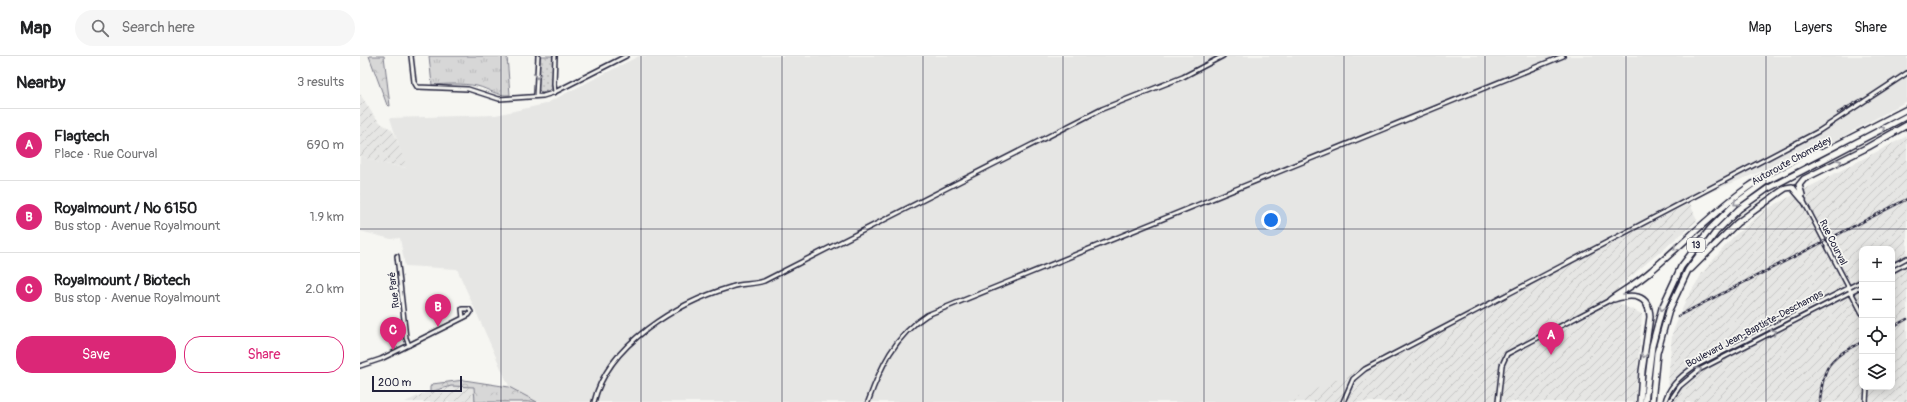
<!DOCTYPE html>
<html lang="en">
<head>
<meta charset="utf-8">
<style>
  :root { --surface:#fff; --page:#f6f6f6; --text:#202124; --muted:#757577; --line:#e0e0e0; --accent:#db2777 }
  body { margin:0; font-family:Pangolin,sans-serif; background:var(--page); color:var(--text) }
  .controls { position:absolute; right:12px; bottom:12px; display:grid; overflow:hidden; border-radius:8px; box-shadow:0 2px 10px #0003 }
  .controls button { width:36px; height:36px; display:grid; place-items:center; padding:0; border:0; border-bottom:1px solid var(--line); background:var(--surface); color:var(--text); font:20px sans-serif }
  .scale { position:absolute; left:12px; bottom:10px; width:90px; box-sizing:border-box; padding-left:4px; border:2px solid #22223b; border-top:0; font-size:11px; line-height:14px; white-space:nowrap; color:#22223b; -webkit-text-stroke:3px #f6f6f2; paint-order:stroke }
  .you { position:absolute; left:911px; top:164px; width:14px; height:14px; margin:-10px; border:3px solid #fff; border-radius:50%; background:#1a73e8; box-shadow:0 0 0 6px #1a73e833 }
  .badge { display:grid; place-items:center; width:26px; height:26px; border-radius:50%; background:var(--accent); color:#fff; font-size:13px; font-weight:700 }
  .pin { position:absolute; translate:-50% -33px; filter:drop-shadow(0 1px 2px #0008) }
  .pin::after { content:''; position:absolute; top:21px; width:14px; height:12px; background:inherit; clip-path:polygon(0 0,100% 0,50% 100%) }
  .list { margin:0; padding:0; list-style:none }
  h2 { display:flex; justify-content:space-between; align-items:center; height:52px; margin:0; padding:0 16px; font-size:17px }
  h2 small { font-size:13px; font-weight:400; color:var(--muted) }
  .list li { display:grid; grid-template-columns:26px 1fr auto; gap:12px; align-items:center; box-sizing:border-box; height:72px; padding:0 16px; border-top:1px solid var(--line) }
  .list b { display:block; font-size:15px; white-space:nowrap }
  .list p { margin:0; font-size:13px; white-space:nowrap; color:var(--muted) }
  .list em { font-size:13px; font-style:normal; color:var(--muted) }
  .actions { display:flex; gap:8px; padding:12px 16px }
  .actions a { flex:1; padding:9px 0; border:1px solid var(--accent); border-radius:16px; text-align:center; font-size:14px; color:var(--accent) }
  .actions .main { background:var(--accent); color:#fff }
  .icon { flex:none; width:22px; height:22px; fill:none; stroke:currentColor; stroke-width:2; stroke-linecap:round; stroke-linejoin:round }
  .map { position:relative; flex:none; width:1547px; height:346px; overflow:hidden }
  header { display:flex; align-items:center; gap:24px; box-sizing:border-box; height:56px; padding:0 20px; background:var(--surface); border-bottom:1px solid var(--line) }
  header strong { font-size:19px }
  nav { display:flex; gap:22px; margin-inline-start:auto; font-size:14px }
  .search { width:280px; height:36px; background:var(--page); display:flex; align-items:center; gap:10px; box-sizing:border-box; padding:0 14px; border-radius:22px; color:var(--muted); font-size:15px }
  main { display:flex }
  aside { flex:1; background:var(--surface) }
  .map>svg:first-child { display:block }
  .built { fill:#e6e6e4 }
  .industrial { fill:url(#industrial-furrows); fill-rule:evenodd }
  .grass { fill:url(#grass-dots); stroke:#7c7c89 }
  .forest { fill:url(#forest-crowns); stroke:#7c7c89 }
  .park { fill:url(#park-tufts); stroke:#7c7c89 }
  .lines { fill:none; stroke-linecap:round; stroke-linejoin:round }
  .minor-casing { stroke:#22223b; stroke-width:6 }
  .highway-casing { stroke:#22223b; stroke-width:8 }
  .minor { stroke:#f6f6f2; stroke-width:3 }
  .highway { stroke:#f6f6f2; stroke-width:5 }
  .rail-casing { stroke:#22223b; stroke-width:2.5 }
  .rail { stroke:#f6f6f2; stroke-width:1; stroke-dasharray:3; stroke-linecap:butt }
  .oneway { stroke:#9797a0 }
  .grid { fill:none; stroke:#22223b; stroke-width:1; stroke-opacity:0.55 }
  .labels { text-anchor:middle; stroke-width:3.5; stroke-linejoin:round; paint-order:stroke }
  .shield { fill:#f6f6f2; stroke:#626272; stroke-width:1 }
  .shield-label { font-size:9px; font-weight:bold; fill:#22223b }
  .street-label { font-size:10px; fill:#22223b; stroke:#f6f6f2 }
</style>
</head>
<body>
<header>
<strong>Map</strong>
<div class="search"><svg class="icon" aria-label="search" viewBox="0 0 24 24"><circle cx="10" cy="10" r="6"/><path d="M15 15l6 6"/></svg>Search here</div>
<nav><a>Map</a><a>Layers</a><a>Share</a></nav>
</header>
<main>
<aside>
<h2>Nearby<small>3 results</small></h2>
<ul class="list">
<li><span class="badge">A</span><div><b>Flagtech</b><p>Place · Rue Courval</p></div><em>690 m</em></li>
<li><span class="badge">B</span><div><b>Royalmount / No 6150</b><p>Bus stop · Avenue Royalmount</p></div><em>1.9 km</em></li>
<li><span class="badge">C</span><div><b>Royalmount / Biotech</b><p>Bus stop · Avenue Royalmount</p></div><em>2.0 km</em></li>
</ul>
<div class="actions"><a class="main">Save</a><a>Share</a></div>
</aside>
<div class="map">
<svg width="1547" height="346" viewBox="0 0 1547 346">
  <defs>
    <pattern id="industrial-furrows" width="10" height="10" patternUnits="userSpaceOnUse"><rect width="10" height="10" fill="#e6e6e4"/><path d="M-1 1l2-2M0 10L10 0M9 11l2-2" fill="none" stroke="#c5c5c4"/></pattern>
    <pattern id="grass-dots" width="8" height="8" patternUnits="userSpaceOnUse"><rect width="8" height="8" fill="#d7d7d7"/><path d="M2 2h.1M6 6h.1" fill="none" stroke="#b8b8b9" stroke-width="1.8" stroke-linecap="round"/></pattern>
    <pattern id="forest-crowns" width="20" height="18" patternUnits="userSpaceOnUse"><rect width="20" height="18" fill="#d7d7d7"/><path d="M2 6a3 3 0 1 1 6 0M12 15a3 3 0 1 1 6 0" fill="none" stroke="#b8b8b9"/></pattern>
    <pattern id="park-tufts" width="24" height="20" patternUnits="userSpaceOnUse"><rect width="24" height="20" fill="#d7d7d7"/><path d="M3 7l-1-3M5 7V3M7 7l1-3M15 17l-1-3M17 17v-4M19 17l1-3" fill="none" stroke="#b8b8b9"/></pattern>
  </defs>
  <rect width="100%" height="100%" fill="#f6f6f2"/>
  <filter id="ink" filterUnits="userSpaceOnUse"><feTurbulence type="fractalNoise" baseFrequency=".025" numOctaves="2"/><feDisplacementMap in="SourceGraphic" scale="8" xChannelSelector="R" yChannelSelector="G"/><feConvolveMatrix kernelMatrix="1 2 1 2 8 2 1 2 1" color-interpolation-filters="sRGB"/></filter>
  <g filter="url(#ink)">
    <path class="built" d="M279 0H1547V45L1473 86 1289 161 936 346H164L152 337 97 213 45 210 40 182 31 183 0 175V100L20 107 46 112 30 62 136 59 185 48Z"/>
    <g class="industrial">
      <path d="M0 38 14 60 22 68 31 73 35 79 47 112 20 107 0 100Z"/>
      <path d="M1547 80V346H1311L1308 326 1312 278 1326 244 1343 216 1373 181 1405 154ZM1502 193H1532V331H1502Z"/>
      <path d="M1330 147 1337 165 1258 231 1260 248 1282 258 1275 346H929L1112 259Z"/>
      <path d="M86 327H114L115 346H45Z"/>
    </g>
    <path class="grass" d="M180 0H193L192 33 182 37 178 33Z"/>
    <g class="forest">
      <path d="M9 0H24L30 50 27 49Z"/>
      <path d="M104 324 149 331 177 346H115L114 331 91 330 70 336V331L72 328Z"/>
    </g>
    <path class="park" d="M69 0H147L150 39C136 40 129 33 117 30 102 27 87 28 72 29Z"/>
    <g class="lines">
      <defs>
        <g id="minor">
          <path d="M51 0 54 26 57 31 108 33 139 43 183 40 193 37 266 0"/>
          <path d="M195 0 194 28 195 36"/>
          <path d="M176 40 178 0"/>
          <path d="M1443 144 1502 257"/>
          <path d="M37 200 46 282 49 289"/>
          <path d="M1532 210 1547 202"/>
          <path d="M1532 215 1547 207"/>
          <path d="M0 310 21 303 109 259 111 256 109 253H102L103 262"/>
          <path d="M234 346C248 288 317 247 371 231 381 227 393 229 404 225L742 53 823 21 863 0"/>
          <path d="M508 346C520 312 535 279 567 259L1203 0"/>
          <path d="M983 346 993 323 1005 313 1459 75 1547 17"/>
          <path d="M1138 346 1142 309 1147 298 1250 244"/>
          <path d="M1305 346C1308 331 1323 318 1335 310L1502 225"/>
          <path d="M1309 346 1320 330 1339 314 1502 230"/>
          <path d="M1506 346 1507 331"/>
        </g>
        <g id="highway">
          <path d="M1442 139 1439 129 1444 123 1508 91 1547 69"/>
          <path d="M1331 213 1377 167 1420 136 1426 132 1432 131 1443 144"/>
          <path d="M1254 243C1271 238 1289 237 1290 261L1282 315 1280 346"/>
          <path d="M1250 244C1264 234 1279 226 1292 214 1346 168 1388 117 1459 96"/>
          <path d="M1285 346 1292 290 1302 252 1321 211 1350 173 1375 148 1405 126 1547 53"/>
          <path d="M1292 346 1297 297 1309 254 1328 214 1356 176 1379 153 1407 133 1547 60"/>
        </g>
      </defs>
      <use href="#minor" class="minor-casing"/>
      <use href="#highway" class="highway-casing"/>
      <use href="#minor" class="minor"/>
      <use href="#highway" class="highway"/>
      <defs>
        <g id="rail">
          <path d="M1478 57 1502 43"/>
          <path d="M1318 260 1547 143"/>
          <path d="M1532 271 1547 263"/>
          <path d="M1460 346C1463 309 1469 302 1502 286"/>
        </g>
      </defs>
      <use href="#rail" class="rail-casing"/>
      <use href="#rail" class="rail"/>
    </g>
    <defs><path id="oneway-chevron" d="M-2-3.5L2.5 0L-2 3.5" fill="none" stroke-width="1.6" stroke-linecap="round" stroke-linejoin="round"/></defs>
    <g class="oneway">
      <use href="#oneway-chevron" transform="translate(177 20) rotate(93)"/>
      <use href="#oneway-chevron" transform="translate(1522 73) rotate(-28)"/>
      <use href="#oneway-chevron" transform="translate(1479 106) rotate(-26)"/>
      <use href="#oneway-chevron" transform="translate(1376 147) rotate(140)"/>
      <use href="#oneway-chevron" transform="translate(1316 192) rotate(138)"/>
      <use href="#oneway-chevron" transform="translate(1302 252) rotate(110)"/>
      <use href="#oneway-chevron" transform="translate(1414 276) rotate(-28)"/>
      <use href="#oneway-chevron" transform="translate(1284 299) rotate(97)"/>
      <use href="#oneway-chevron" transform="translate(1339 314) rotate(-30)"/>
    </g>
  </g>
  <path class="grid" d="M141 0V346M281 0V346M422 0V346M563 0V346M703 0V346M844 0V346M984 0V346M1125 0V346M1266 0V346M1406 0V346M0 173H1547"/>
  <g class="labels">
    <rect class="shield" x="1327" y="182" width="18" height="14" rx="3"/>
    <g class="shield-label">
      <text x="1336" y="192">13</text>
    </g>
    <g class="street-label">
      <text transform="translate(1431 104) rotate(-29)" y="4">Autoroute Chomedey</text>
      <text transform="translate(1474 186) rotate(63)" y="4">Rue Courval</text>
      <text transform="translate(33 234) rotate(-97)" y="4">Rue Paré</text>
      <text transform="translate(1394 272) rotate(-28)" y="4">Boulevard Jean-Baptiste-Deschamps</text>
    </g>
  </g>
</svg>
<div class="controls">
<button>+</button>
<button>−</button>
<button><svg class="icon" aria-label="locate" viewBox="0 0 24 24"><circle cx="12" cy="12" r="6"/><path d="M12 2v4M12 18v4M2 12h4M18 12h4"/></svg></button>
<button><svg class="icon" aria-label="layers" viewBox="0 0 24 24"><path d="M12 4l9 5-9 5-9-5zM3 14l9 5 9-5"/></svg></button>
</div>
<div class="scale">200 m</div>
<div class="you"></div>
<div class="pin badge" style="left:1191px;top:299px">A</div>
<div class="pin badge" style="left:78px;top:271px">B</div>
<div class="pin badge" style="left:33px;top:294px">C</div>
</div>
</main>
</body>
</html>
